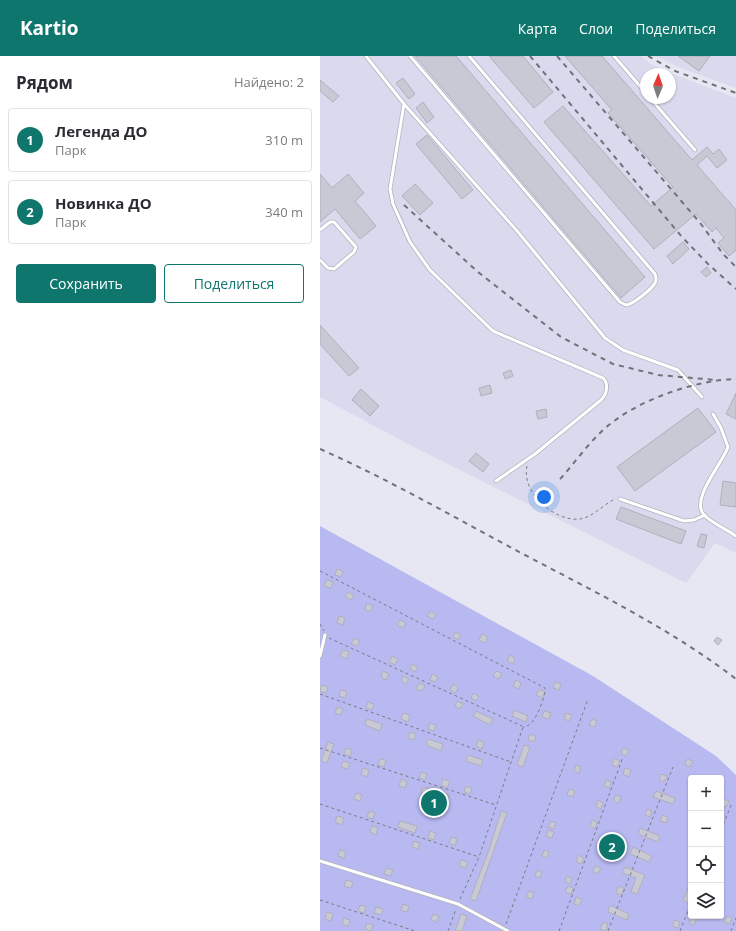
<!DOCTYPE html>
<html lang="ru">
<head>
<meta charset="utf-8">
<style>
  :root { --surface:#fff; --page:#f7f7f7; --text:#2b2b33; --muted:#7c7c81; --line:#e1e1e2; --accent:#0f766e }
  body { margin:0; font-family:"Open Sans",sans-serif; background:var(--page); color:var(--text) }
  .controls { position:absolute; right:12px; bottom:12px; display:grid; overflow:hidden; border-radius:4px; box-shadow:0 1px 3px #0004 }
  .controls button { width:36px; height:36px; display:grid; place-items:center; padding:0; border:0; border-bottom:1px solid var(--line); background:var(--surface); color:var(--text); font:20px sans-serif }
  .compass { position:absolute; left:320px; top:12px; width:36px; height:36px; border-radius:50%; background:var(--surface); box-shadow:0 1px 3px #0004; rotate:2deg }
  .you { position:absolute; left:224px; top:441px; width:14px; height:14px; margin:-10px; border:3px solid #fff; border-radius:50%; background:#1a73e8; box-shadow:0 0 0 6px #1a73e833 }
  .badge { display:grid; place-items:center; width:26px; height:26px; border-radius:50%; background:var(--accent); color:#fff; font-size:13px; font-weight:700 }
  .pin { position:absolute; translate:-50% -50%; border:2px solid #fff; box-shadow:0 1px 4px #0006 }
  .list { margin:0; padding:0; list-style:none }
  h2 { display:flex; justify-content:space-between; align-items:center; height:52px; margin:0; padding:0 16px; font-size:17px }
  h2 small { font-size:13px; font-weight:400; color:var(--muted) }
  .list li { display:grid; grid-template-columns:26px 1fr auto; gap:12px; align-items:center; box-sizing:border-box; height:64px; margin:0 8px 8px; padding:0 8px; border:1px solid var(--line); border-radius:4px }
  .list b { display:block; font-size:15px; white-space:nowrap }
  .list p { margin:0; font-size:13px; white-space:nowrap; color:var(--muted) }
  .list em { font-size:13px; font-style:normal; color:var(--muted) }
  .actions { display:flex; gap:8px; padding:12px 16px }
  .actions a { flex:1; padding:9px 0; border:1px solid var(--accent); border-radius:4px; text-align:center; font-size:14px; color:var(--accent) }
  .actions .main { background:var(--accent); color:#fff }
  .icon { flex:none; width:22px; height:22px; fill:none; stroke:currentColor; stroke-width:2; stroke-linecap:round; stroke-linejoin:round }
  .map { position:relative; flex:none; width:416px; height:875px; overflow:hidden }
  header { display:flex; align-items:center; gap:24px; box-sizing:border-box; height:56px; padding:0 20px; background:var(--accent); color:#fff }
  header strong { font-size:19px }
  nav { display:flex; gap:22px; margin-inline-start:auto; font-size:14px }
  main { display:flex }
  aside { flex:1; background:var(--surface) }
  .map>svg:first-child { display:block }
  .built { fill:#d9daed; fill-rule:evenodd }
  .green { fill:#b8b9f1; fill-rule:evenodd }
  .building { fill:#c8c9d5; stroke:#afb0bb }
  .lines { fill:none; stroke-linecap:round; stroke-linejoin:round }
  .lane-casing { stroke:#b1b1bd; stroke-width:4.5 }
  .path { stroke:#7a7b83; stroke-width:1; stroke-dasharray:3 3; stroke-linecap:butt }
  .lane { stroke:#fff; stroke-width:3 }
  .rail { stroke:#717279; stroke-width:2; stroke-dasharray:5 5; stroke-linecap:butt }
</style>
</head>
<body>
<header>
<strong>Kartio</strong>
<nav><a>Карта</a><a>Слои</a><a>Поделиться</a></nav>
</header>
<main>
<aside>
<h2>Рядом<small>Найдено: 2</small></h2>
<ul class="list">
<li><span class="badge">1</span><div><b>Легенда ДО</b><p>Парк</p></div><em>310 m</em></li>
<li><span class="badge">2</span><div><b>Новинка ДО</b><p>Парк</p></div><em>340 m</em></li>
</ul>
<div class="actions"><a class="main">Сохранить</a><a>Поделиться</a></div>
</aside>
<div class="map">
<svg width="416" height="875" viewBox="0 0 416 875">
  <rect width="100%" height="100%" fill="#e6e7f3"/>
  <g class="built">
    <path d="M0 0H321L331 8 353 18 416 42V497L395 487 366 527 90 389 0 341ZM326 18H350V42H326Z"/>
    <path d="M335 0H416V32L358 11Z"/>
  </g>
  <path class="green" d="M0 470 273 620 396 700 416 719V875H0ZM371 722H401V860H371Z"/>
  <g class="building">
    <path d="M95 0H136L325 221 301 242Z"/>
    <path d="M169 0H203L233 36 214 52Z"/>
    <path d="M245 0H282L372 104 387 91 393 98 399 93 407 104 397 112 387 100 377 109 416 154V194L409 200 398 187 404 182 396 172 392 176 376 158 334 193 224 66 243 50 331 150 353 131 288 57 292 54Z"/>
    <path d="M358 0H390L379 15Z"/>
    <path d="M83 22 95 38 89 43 76 27Z"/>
    <path d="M0 24 19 40 13 46 0 35Z"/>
    <path d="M103 46 114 61 107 67 96 52Z"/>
    <path d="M107 79 153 134 142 143 96 88Z"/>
    <path d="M0 118 12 132 28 118 44 137 35 145 56 170 40 183 15 153 0 166Z"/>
    <path d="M95 128 113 147 100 159 82 140Z"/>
    <path d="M363 186 369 193 353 208 347 200Z"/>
    <path d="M387 211 391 217 386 221 381 216Z"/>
    <path d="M0 269 39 312 29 320 0 288Z"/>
    <path d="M191 314 193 320 185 323 183 317Z"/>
    <path d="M170 329 172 337 161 340 159 332Z"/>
    <path d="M41 333 59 350 50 360 32 344Z"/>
    <path d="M416 337V363L406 358Z"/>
    <path d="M378 352 396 376 315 435 297 411Z"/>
    <path d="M226 353 227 361 218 363 216 355Z"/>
    <path d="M156 397 169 408 163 416 149 405Z"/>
    <path d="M403 425 416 427V451L400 449Z"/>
    <path d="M301 451 366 475 361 488 296 463Z"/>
    <path d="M381 478 387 479 384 492 377 490Z"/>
    <path d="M17 513 23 515 21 521 15 519Z"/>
    <path d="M7 524 13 526 11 532 4 530Z"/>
    <path d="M28 536 34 539 31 544 25 541Z"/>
    <path d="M47 547 53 550 50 556 45 553Z"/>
    <path d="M110 555 116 558 113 563 107 560Z"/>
    <path d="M19 560 25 562 23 569 17 567Z"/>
    <path d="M80 564 86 567 83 572 77 569Z"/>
    <path d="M135 576 141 579 138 584 133 581Z"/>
    <path d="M162 578 168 581 165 587 159 584Z"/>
    <path d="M397 581 402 584 398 589 394 585Z"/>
    <path d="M34 582 40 585 37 590 31 588Z"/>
    <path d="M23 594 29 596 27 603 20 600Z"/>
    <path d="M190 599 195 602 193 608 187 605Z"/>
    <path d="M72 600 78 603 75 609 69 606Z"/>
    <path d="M92 608 98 611 95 616 90 613Z"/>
    <path d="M63 615 69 618 66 624 61 621Z"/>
    <path d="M176 615 182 617 179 623 173 620Z"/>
    <path d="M112 618 118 621 115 626 110 624Z"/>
    <path d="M83 620 89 623 86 628 81 625Z"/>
    <path d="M196 624 201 627 199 633 193 630Z"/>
    <path d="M235 626 241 628 239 634 233 632Z"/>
    <path d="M99 627 105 630 102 635 96 633Z"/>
    <path d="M133 628 138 631 136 637 130 634Z"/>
    <path d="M1 629 8 631 6 637 0 635Z"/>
    <path d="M219 633 225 636 222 642 216 639Z"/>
    <path d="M21 634 27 636 25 642 19 640Z"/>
    <path d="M153 637 159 640 156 645 151 642Z"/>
    <path d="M137 645 143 648 140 653 135 650Z"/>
    <path d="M48 646 54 648 52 654 46 652Z"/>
    <path d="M17 651 23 653 21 659 15 657Z"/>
    <path d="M194 654 208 660 206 666 192 660Z"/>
    <path d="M156 655 173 663 170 669 153 660Z"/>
    <path d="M224 655 231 657 229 663 222 661Z"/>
    <path d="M83 657 90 659 88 666 81 663Z"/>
    <path d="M246 657 252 659 249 665 244 663Z"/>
    <path d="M47 663 62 668 60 675 45 669Z"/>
    <path d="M272 663 277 665 275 671 269 669Z"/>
    <path d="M110 667 116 669 114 675 108 673Z"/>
    <path d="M90 676 96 678 94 684 88 682Z"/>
    <path d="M210 678 216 680 214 686 208 684Z"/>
    <path d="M108 683 123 688 121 695 106 689Z"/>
    <path d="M158 684 164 686 162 693 156 690Z"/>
    <path d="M8 686 14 688 7 707 1 705Z"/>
    <path d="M204 689 210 691 203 711 197 709Z"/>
    <path d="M26 692 32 694 30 700 24 698Z"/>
    <path d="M303 692 309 694 306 700 301 698Z"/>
    <path d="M148 699 163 704 161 710 146 705Z"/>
    <path d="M294 702 300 705 297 711 292 709Z"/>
    <path d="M60 703 66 704 64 711 58 709Z"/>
    <path d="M367 703 373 705 370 711 365 709Z"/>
    <path d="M23 705 30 707 28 713 21 711Z"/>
    <path d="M256 709 261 711 259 717 254 715Z"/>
    <path d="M43 712 49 714 47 721 41 718Z"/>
    <path d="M305 712 311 714 309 721 303 718Z"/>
    <path d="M101 716 107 718 105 724 99 722Z"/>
    <path d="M341 718 347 720 344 726 339 724Z"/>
    <path d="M81 723 87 726 85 732 79 730Z"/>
    <path d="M123 723 130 725 127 732 121 729Z"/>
    <path d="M286 724 292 726 289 732 284 730Z"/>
    <path d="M146 730 152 732 150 738 144 736Z"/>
    <path d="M103 731 110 733 107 739 101 737Z"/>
    <path d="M249 733 255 735 253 741 247 739Z"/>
    <path d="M336 735 355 742 353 748 333 741Z"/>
    <path d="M36 737 42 739 40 745 34 743Z"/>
    <path d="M123 737 129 739 127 745 121 743Z"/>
    <path d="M296 739 301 741 299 747 293 745Z"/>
    <path d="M403 743 409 745 406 751 401 749Z"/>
    <path d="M278 744 283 747 281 753 276 751Z"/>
    <path d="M327 753 332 755 330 761 325 759Z"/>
    <path d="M49 755 55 757 53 763 47 761Z"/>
    <path d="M181 755 187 757 156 845 150 843 169 794Z"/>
    <path d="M342 759 348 761 346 767 340 765Z"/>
    <path d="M17 760 24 762 22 769 15 766Z"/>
    <path d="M272 764 277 766 275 773 270 770Z"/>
    <path d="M80 765 97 770 95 777 78 771Z"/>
    <path d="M231 765 236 767 234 773 228 771Z"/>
    <path d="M52 770 58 772 56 779 50 776Z"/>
    <path d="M320 772 340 780 338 786 318 778Z"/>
    <path d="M228 774 234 776 232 782 226 780Z"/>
    <path d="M110 775 116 777 114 784 108 782Z"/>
    <path d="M292 777 297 779 295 785 290 783Z"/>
    <path d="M131 781 137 783 135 790 129 787Z"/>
    <path d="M94 785 100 787 98 793 92 791Z"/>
    <path d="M313 791 332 800 329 806 310 798Z"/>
    <path d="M20 794 26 796 24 802 18 800Z"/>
    <path d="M224 794 229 796 227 802 222 800Z"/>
    <path d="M258 799 264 802 261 808 256 806Z"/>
    <path d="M141 804 148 806 146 812 139 810Z"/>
    <path d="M275 810 281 812 278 818 273 816Z"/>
    <path d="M305 811 325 819 317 838 311 836 316 822 302 817Z"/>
    <path d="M66 812 73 814 71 820 64 818Z"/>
    <path d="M217 814 222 816 220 822 215 820Z"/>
    <path d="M247 820 252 822 250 828 245 826Z"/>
    <path d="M26 824 33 826 31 832 24 830Z"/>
    <path d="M371 826V839L368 847 363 844Z"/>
    <path d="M248 830 253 832 251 838 245 836Z"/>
    <path d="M298 830 304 832 301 839 296 837Z"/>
    <path d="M209 835 214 837 212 843 206 841Z"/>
    <path d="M256 841 262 843 259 850 254 848Z"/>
    <path d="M83 848 89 850 87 856 81 854Z"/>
    <path d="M40 849 46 851 44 857 38 855Z"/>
    <path d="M290 849 309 858 307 864 288 856Z"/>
    <path d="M56 851 63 853 61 859 54 857Z"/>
    <path d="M7 856 13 858 11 865 5 863Z"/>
    <path d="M113 858 119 860 117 866 111 864Z"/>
    <path d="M141 858 147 860 142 875H135Z"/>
    <path d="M371 860 377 862 374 869 369 867Z"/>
    <path d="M407 860 412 862 410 868 404 866Z"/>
    <path d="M24 862 30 864 28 870 22 868Z"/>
    <path d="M355 864 360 866 358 872 352 870Z"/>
    <path d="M283 866 288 868 286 875 280 873Z"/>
    <path d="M47 867 53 869 51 875 45 873Z"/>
  </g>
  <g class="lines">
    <defs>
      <g id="lane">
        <path d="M46 0 84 48 198 176 285 282 303 294 358 314 382 341"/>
        <path d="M90 0 300 246 306 249C312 249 332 233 335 227 337 224 336 221 335 218L149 0"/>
        <path d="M294 0 326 37"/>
        <path d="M330 42 375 94"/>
        <path d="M84 48 70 133 73 148 90 186 110 214 173 275 283 322C289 328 287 338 281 344L215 398 176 425"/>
        <path d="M0 174 10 166H14L36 191 34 196 14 213 8 212 0 204"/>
        <path d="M393 358 401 372 408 391C402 408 370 443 384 459 392 467 406 473 416 480"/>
        <path d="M300 443 364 465 374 464 385 459"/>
        <path d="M0 600 5 579"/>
        <path d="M0 805 138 848 188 875"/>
      </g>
    </defs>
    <use href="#lane" class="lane-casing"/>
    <g class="path">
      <path d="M207 410C201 437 235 466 260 463 273 461 284 448 295 443"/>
      <path d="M0 515 225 632C226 639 216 665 209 669 209 669 203 671 203 671"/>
      <path d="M0 568 4 575"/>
      <path d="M9 582 202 670"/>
      <path d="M0 638 191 706"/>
      <path d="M0 692 176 749"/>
      <path d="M0 748 159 801"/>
      <path d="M401 774 412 747"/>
      <path d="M140 843 159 801 203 671"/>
      <path d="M0 844 95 875"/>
      <path d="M186 868 268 643"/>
      <path d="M128 875 136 853"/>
      <path d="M239 875 303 701"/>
      <path d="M288 875 353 711"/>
      <path d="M360 875 371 847"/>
      <path d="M411 875 416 862"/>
    </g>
    <use href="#lane" class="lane"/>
    <g class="rail">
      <path d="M210 0 362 181 388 208 416 233"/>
      <path d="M237 0 381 168 403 198 416 211"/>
      <path d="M328 0 355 15 416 37"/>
      <path d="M84 149 158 216 241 281 293 308 338 319 396 324"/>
      <path d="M0 393C70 424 137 463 205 499 277 537 351 573 416 623"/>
      <path d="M240 423C253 409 264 393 278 379 308 347 373 324 416 323"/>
    </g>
  </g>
</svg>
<div class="controls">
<button>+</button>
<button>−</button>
<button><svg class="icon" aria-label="locate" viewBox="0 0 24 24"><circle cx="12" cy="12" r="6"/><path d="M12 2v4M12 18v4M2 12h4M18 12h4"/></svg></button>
<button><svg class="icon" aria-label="layers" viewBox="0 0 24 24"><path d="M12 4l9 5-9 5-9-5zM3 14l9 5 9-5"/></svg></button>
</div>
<svg class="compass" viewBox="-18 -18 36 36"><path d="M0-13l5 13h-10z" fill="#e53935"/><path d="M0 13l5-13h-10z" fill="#7c7c81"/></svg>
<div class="you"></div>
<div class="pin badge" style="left:114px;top:747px">1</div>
<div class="pin badge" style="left:292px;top:791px">2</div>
</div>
</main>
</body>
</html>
